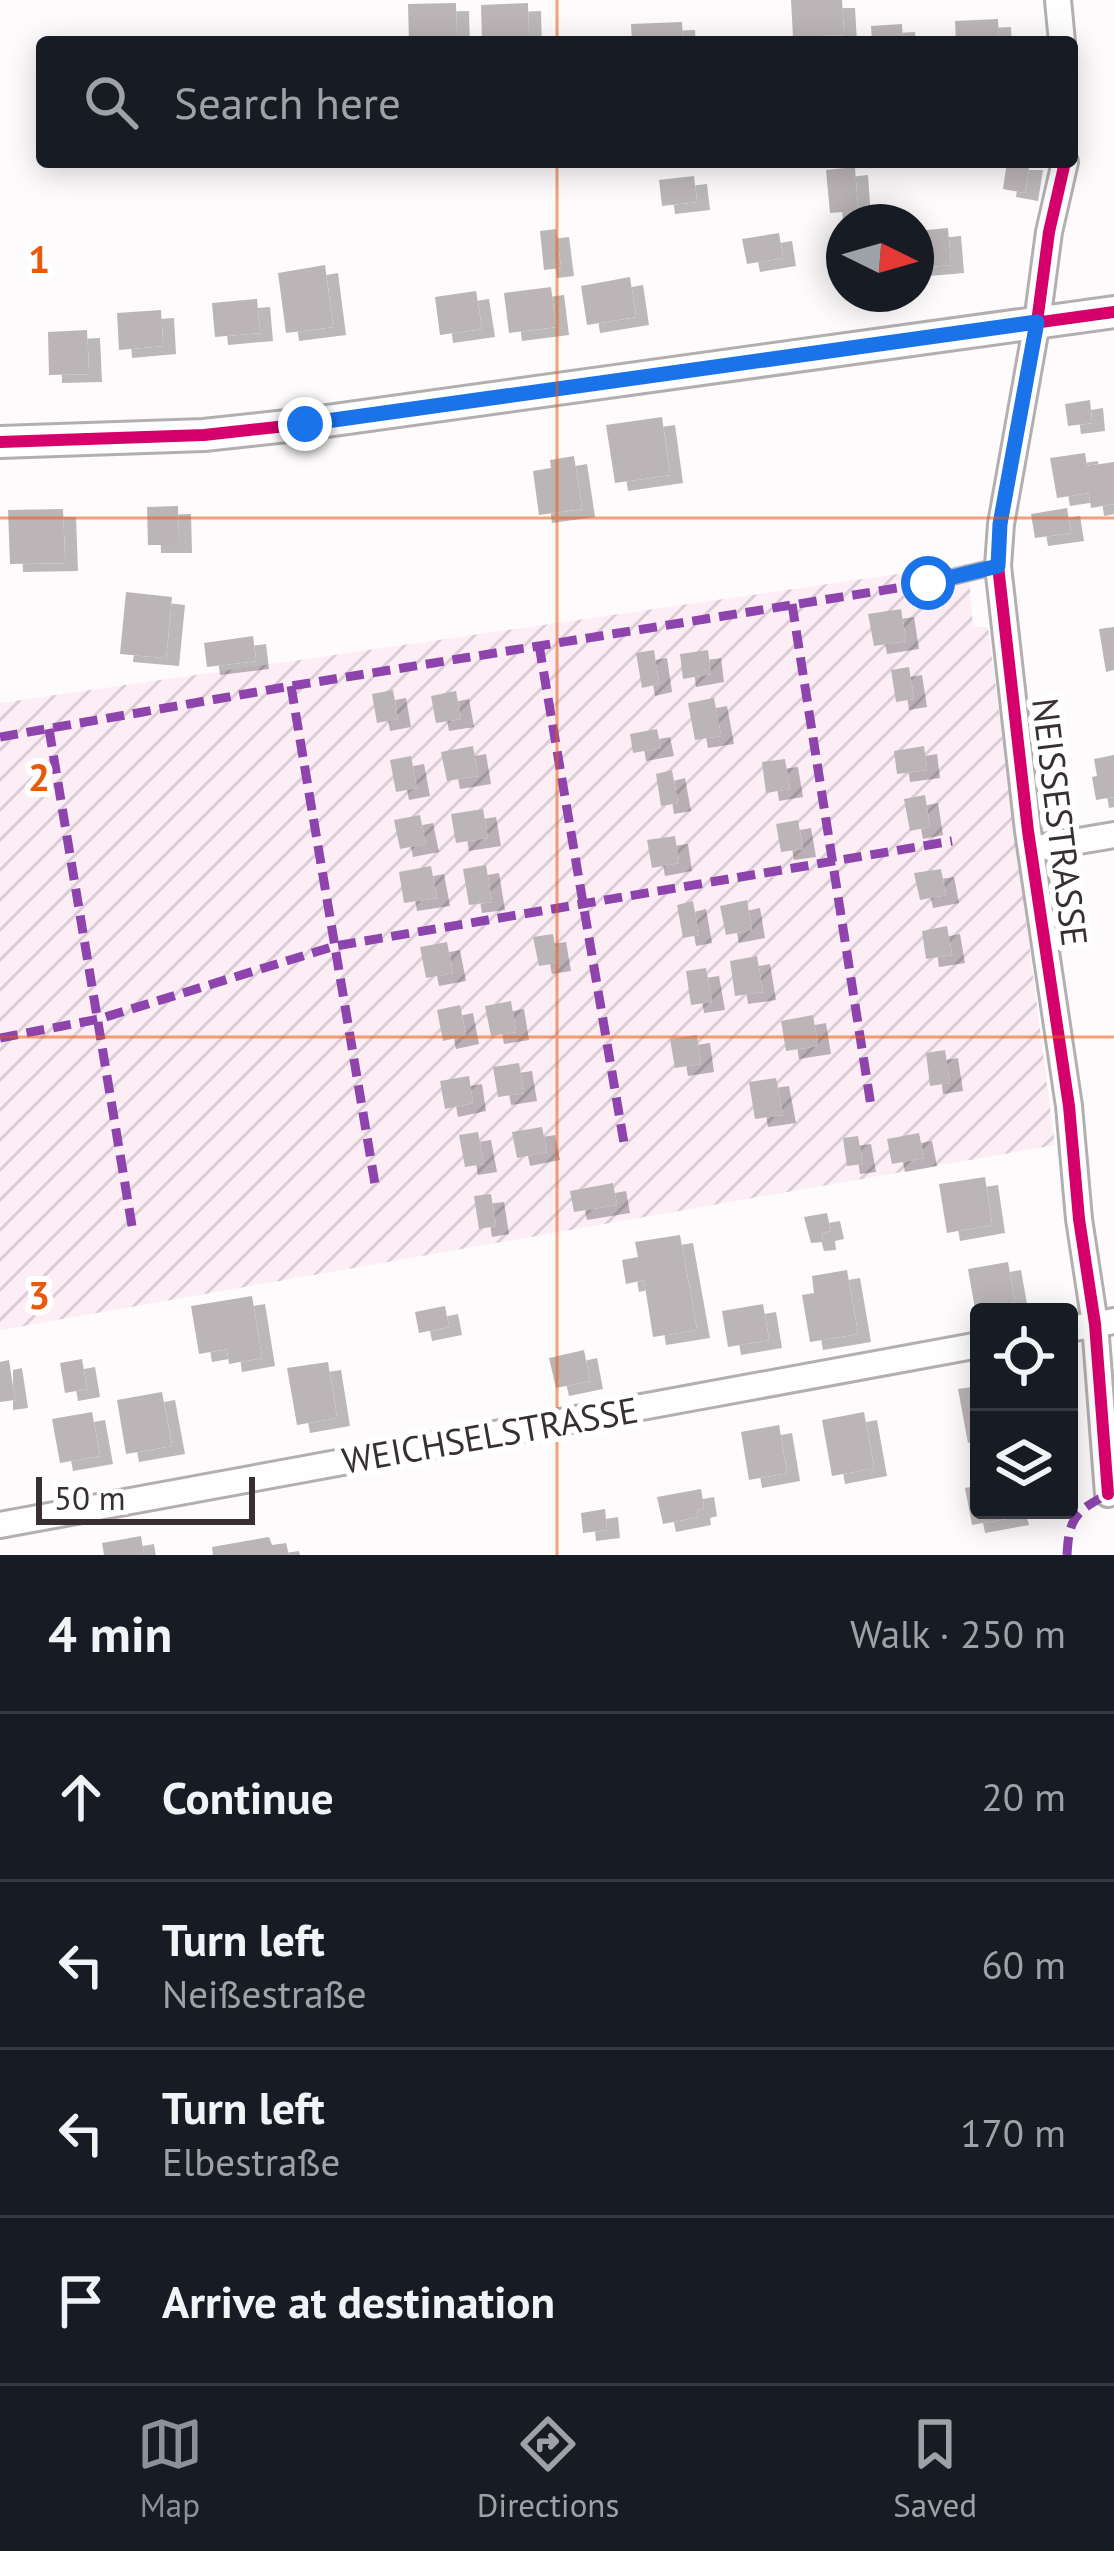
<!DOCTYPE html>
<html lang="en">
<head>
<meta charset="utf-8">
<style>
  :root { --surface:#171b24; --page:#20242c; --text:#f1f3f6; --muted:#9ea1a6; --line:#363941; --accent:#8c9099 }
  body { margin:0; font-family:"PT Sans",sans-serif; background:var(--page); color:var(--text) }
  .controls { position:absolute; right:36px; bottom:36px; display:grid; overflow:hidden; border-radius:12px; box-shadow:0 6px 30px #0003 }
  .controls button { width:108px; height:108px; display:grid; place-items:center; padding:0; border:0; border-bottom:3px solid var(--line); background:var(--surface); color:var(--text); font:60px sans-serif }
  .compass { position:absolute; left:826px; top:204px; width:108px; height:108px; border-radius:50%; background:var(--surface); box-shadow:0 6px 30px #0003; rotate:95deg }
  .scale { position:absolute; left:36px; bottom:30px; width:219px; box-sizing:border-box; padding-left:12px; border:6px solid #372f34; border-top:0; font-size:33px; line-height:42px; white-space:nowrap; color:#372f34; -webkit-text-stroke:9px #fff; paint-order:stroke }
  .stop { position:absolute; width:36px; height:36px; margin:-27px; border:9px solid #1a73e8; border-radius:50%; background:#fff }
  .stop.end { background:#1a73e8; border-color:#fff; box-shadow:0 3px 12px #0008 }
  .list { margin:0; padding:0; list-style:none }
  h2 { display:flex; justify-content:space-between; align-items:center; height:156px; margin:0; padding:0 48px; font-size:51px }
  h2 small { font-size:39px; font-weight:400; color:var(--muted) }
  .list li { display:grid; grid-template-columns:78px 1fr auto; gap:36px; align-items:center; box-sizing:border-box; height:168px; padding:0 48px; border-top:3px solid var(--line) }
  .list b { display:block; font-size:45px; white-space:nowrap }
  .list p { margin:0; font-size:39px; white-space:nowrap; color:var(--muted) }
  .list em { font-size:39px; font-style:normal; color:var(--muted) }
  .icon { flex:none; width:66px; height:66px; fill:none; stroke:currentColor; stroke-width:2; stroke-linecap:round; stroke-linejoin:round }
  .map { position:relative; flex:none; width:1114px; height:1555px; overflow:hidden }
  .search { position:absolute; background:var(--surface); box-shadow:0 6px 30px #0003; left:36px; right:36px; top:36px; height:132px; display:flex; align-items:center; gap:30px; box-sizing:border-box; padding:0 42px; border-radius:12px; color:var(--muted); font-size:45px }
  .sheet { height:828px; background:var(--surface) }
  nav { display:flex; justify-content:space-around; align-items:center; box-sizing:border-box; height:168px; border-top:3px solid var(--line); background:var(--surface); font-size:33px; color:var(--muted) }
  nav a { display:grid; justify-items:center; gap:6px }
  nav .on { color:var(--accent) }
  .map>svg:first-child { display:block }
  .garden { fill:url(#garden-furrows) }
  .building { fill:#bcb5b8; filter:url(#shadow) }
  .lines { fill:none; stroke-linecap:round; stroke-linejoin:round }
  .service-casing { stroke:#b3afb1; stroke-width:18 }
  .minor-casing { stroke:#b3afb1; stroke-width:30 }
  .tertiary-casing { stroke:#b3afb1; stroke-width:36 }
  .service { stroke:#fffeff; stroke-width:12 }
  .minor { stroke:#fffeff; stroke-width:24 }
  .tertiary { stroke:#fffeff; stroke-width:30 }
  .quiet { stroke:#8e44ad; stroke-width:9; stroke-dasharray:18 9; stroke-linecap:butt }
  .cycleway-casing { stroke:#fff; stroke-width:20 }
  .cycleway { stroke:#d6006c; stroke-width:12 }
  .route { stroke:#1a73e8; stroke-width:15 }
  .grid { fill:none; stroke:#e8590c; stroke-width:3; stroke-opacity:0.55 }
  .labels { text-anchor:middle; stroke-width:12; stroke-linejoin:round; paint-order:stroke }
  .street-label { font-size:36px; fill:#372f34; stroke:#fff }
  .grid-label { font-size:39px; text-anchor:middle; font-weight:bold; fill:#e8590c; stroke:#fff; stroke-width:12; stroke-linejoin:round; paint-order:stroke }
</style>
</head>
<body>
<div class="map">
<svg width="1114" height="1555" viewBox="0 0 1114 1555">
  <defs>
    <pattern id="garden-furrows" width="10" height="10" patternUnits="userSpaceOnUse" patternTransform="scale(3)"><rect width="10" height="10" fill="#fdeef6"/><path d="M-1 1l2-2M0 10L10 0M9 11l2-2" fill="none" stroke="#d9ccd4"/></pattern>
    <filter id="shadow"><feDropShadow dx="13" dy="8" stdDeviation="0" flood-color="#0004"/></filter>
  </defs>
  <rect width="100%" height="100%" fill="#fdfbfc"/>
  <path class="garden" d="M968 564 973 627H988L1055 1145 0 1330V703Z"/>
  <g class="building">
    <path d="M791 0H842L844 35 793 37Z"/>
    <path d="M456 3 457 42H409L408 4Z"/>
    <path d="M528 3 529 42H482L481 5Z"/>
    <path d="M998 19 999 42H956L955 21Z"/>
    <path d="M682 22 683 42H632L631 24Z"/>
    <path d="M902 24 903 42H872L871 26Z"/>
    <path d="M1007 162H1030L1025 193 1003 189Z"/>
    <path d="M855 167 858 211 830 213 826 170Z"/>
    <path d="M694 176 697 202 662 206 659 180Z"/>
    <path d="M948 228 951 265 916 268V231Z"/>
    <path d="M556 229 561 268 544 270 540 231Z"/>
    <path d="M779 233 783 258 747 264 742 239Z"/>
    <path d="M325 265 333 327 286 333 278 273Z"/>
    <path d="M630 277 636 317 587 325 581 286Z"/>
    <path d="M551 287 556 327 509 333 504 293Z"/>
    <path d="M476 291 482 329 440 335 435 297Z"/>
    <path d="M257 299 260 333 215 337 212 303Z"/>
    <path d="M161 310 163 346 119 350 117 313Z"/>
    <path d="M87 330 89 374 49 375 48 332Z"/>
    <path d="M1090 400 1092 423 1068 426 1065 404Z"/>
    <path d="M662 417 670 475 615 483 606 425Z"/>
    <path d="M1085 453 1087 466 1114 462V504L1091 508 1089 493 1057 498 1050 458Z"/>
    <path d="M574 456 582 509 539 515 533 471 551 468 550 460Z"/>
    <path d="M178 506 179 545H148L147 507Z"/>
    <path d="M1067 508 1071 533 1035 538 1031 514Z"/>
    <path d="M63 509 65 563 10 564 8 510Z"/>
    <path d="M126 592 172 597 166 658 120 654Z"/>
    <path d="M901 609 906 641 874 646 868 614Z"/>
    <path d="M1114 627V670L1106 672 1099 629Z"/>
    <path d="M253 636 256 661 207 667 204 643Z"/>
    <path d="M654 650 659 684 642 688 636 653Z"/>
    <path d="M708 650 711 674 683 679 680 654Z"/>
    <path d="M909 667 914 699 896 702 891 670Z"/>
    <path d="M393 690 398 719 377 723 372 694Z"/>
    <path d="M456 691 461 719 436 723 431 696Z"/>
    <path d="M714 698 721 736 695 740 688 703Z"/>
    <path d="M657 729 661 748 633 753 630 734Z"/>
    <path d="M473 746 478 776 447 781 441 752Z"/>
    <path d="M924 746 927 770 897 774 894 751Z"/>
    <path d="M1114 755V797L1096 800 1092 777 1097 776 1094 759Z"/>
    <path d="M411 756 417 788 396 792 390 760Z"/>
    <path d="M785 759 790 789 766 793 762 762Z"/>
    <path d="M672 770 678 803 661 806 656 774Z"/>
    <path d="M925 795 930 827 910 831 904 799Z"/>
    <path d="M483 809 488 838 456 843 451 814Z"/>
    <path d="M420 815 426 844 400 849 394 820Z"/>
    <path d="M798 820 803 849 781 852 776 824Z"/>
    <path d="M675 836 679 863 652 868 647 840Z"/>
    <path d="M486 865 492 902 469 905 463 869Z"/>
    <path d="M431 866 437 898 404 903 399 872Z"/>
    <path d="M941 869 946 895 920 900 914 873Z"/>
    <path d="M747 900 752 930 726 935 720 906Z"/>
    <path d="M693 901 699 935 683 938 677 905Z"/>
    <path d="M947 926 952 955 926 959 922 931Z"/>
    <path d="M553 934 558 963 539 966 533 937Z"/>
    <path d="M447 942 453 973 426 978 420 947Z"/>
    <path d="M757 956 763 992 735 996 730 961Z"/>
    <path d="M706 968 712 1002 691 1005 686 971Z"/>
    <path d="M511 1001 516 1032 491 1036 485 1006Z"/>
    <path d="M460 1005 466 1036 443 1041 437 1010Z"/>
    <path d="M813 1015 818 1046 786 1051 781 1021Z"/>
    <path d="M697 1035 701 1064 675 1068 670 1039Z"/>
    <path d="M945 1050 950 1083 930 1086 926 1053Z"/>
    <path d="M519 1063 524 1093 498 1097 493 1067Z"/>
    <path d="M469 1076 473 1103 445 1109 440 1081Z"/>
    <path d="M776 1078 783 1115 755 1119 749 1082Z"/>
    <path d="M542 1127 547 1152 517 1158 512 1132Z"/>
    <path d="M478 1132 484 1164 465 1167 459 1135Z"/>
    <path d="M919 1133 924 1158 892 1164 887 1139Z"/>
    <path d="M858 1136 863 1164 847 1166 843 1138Z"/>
    <path d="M985 1177 992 1225 947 1233 939 1184Z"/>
    <path d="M613 1183 617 1205 574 1212 570 1191Z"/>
    <path d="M491 1194 496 1226 479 1229 474 1196Z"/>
    <path d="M827 1213 831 1231 822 1233 823 1242 811 1243 804 1217Z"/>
    <path d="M680 1235 697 1330 653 1337 644 1280 626 1284 622 1260 638 1257 635 1242Z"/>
    <path d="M1008 1262 1015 1302 975 1309 968 1269Z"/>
    <path d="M847 1270 858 1334 810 1342 802 1295 814 1293 812 1276Z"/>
    <path d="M252 1296 262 1358 229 1364 227 1349 199 1354 191 1306Z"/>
    <path d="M763 1304 769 1340 728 1347 722 1311Z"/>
    <path d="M445 1306 449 1327 419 1333 415 1312Z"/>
    <path d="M584 1350 590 1381 556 1388 549 1358Z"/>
    <path d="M82 1359 87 1389 65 1393 60 1363Z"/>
    <path d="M9 1360 15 1400 0 1402V1362Z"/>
    <path d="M328 1362 337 1418 297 1425 287 1368Z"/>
    <path d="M979 1386V1441L968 1443 958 1389Z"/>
    <path d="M162 1392 172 1446 126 1454 117 1400Z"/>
    <path d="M92 1412 100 1456 60 1463 52 1419Z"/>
    <path d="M864 1412 874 1468 832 1476 822 1420Z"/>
    <path d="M779 1425 787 1473 749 1480 741 1432Z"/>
    <path d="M979 1485V1510H1014L1016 1517 972 1525 965 1488Z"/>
    <path d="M701 1489 704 1508 697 1510 698 1517 663 1524 657 1497Z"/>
    <path d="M605 1509 607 1530 583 1533 581 1513Z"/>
    <path d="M141 1536 144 1555H104L102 1543Z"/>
    <path d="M269 1537 272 1545 286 1543 289 1555H213L212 1547Z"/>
  </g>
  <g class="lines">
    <defs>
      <path id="service" d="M928 583 998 566"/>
      <g id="minor">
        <path d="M1058 0 1062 42"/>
        <path d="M1065 162 1049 232 1037 322 1001 524 998 566 1028 831 1069 1106 1079 1219 1095 1324 1108 1494"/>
        <path d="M1031 849 1114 835"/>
        <path d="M1069 1329 1114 1321"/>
        <path d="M0 1525 979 1345"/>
      </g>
      <path id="tertiary" d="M0 442 204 435 305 424 1114 312"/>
    </defs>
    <use href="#service" class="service-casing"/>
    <use href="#minor" class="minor-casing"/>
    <use href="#tertiary" class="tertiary-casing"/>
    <use href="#service" class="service"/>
    <use href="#minor" class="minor"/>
    <use href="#tertiary" class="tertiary"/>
    <g class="quiet">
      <path d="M792 604 871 1106"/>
      <path d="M539 645 624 1143"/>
      <path d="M291 686 376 1190"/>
      <path d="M49 729 133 1232"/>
      <path d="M0 737 291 686 928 583"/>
      <path d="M0 1038 99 1019 335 946 952 841"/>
      <path d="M1067 1555C1069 1517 1076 1511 1108 1494"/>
    </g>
    <defs>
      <g id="cycleway">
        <path d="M1065 162 1049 232 1037 322 1001 524 998 566 1028 831 1069 1106 1079 1219 1095 1324 1108 1494"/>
        <path d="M0 442 204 435 305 424 1114 312"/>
      </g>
    </defs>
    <use href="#cycleway" class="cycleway-casing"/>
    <use href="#cycleway" class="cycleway"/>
  </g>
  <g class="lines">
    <path class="route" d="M305 424 1037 322 1000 524 998 566 928 583"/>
  </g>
  <path class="grid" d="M557 0V42M557 162V1555M0 518H1114M0 1037H1114"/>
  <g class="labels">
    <g class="street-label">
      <text transform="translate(1060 822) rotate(83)" y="13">NEISSESTRASSE</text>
      <text transform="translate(490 1435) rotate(-10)" y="13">WEICHSELSTRASSE</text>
    </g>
  </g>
  <g class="grid-label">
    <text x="39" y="273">1</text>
    <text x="39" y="791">2</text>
    <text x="39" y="1309">3</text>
  </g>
</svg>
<div class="controls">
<button><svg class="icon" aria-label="locate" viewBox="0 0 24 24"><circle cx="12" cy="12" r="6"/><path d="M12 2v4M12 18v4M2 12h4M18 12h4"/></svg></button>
<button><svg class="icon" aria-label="layers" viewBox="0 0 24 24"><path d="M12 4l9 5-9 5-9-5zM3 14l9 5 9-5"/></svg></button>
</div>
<svg class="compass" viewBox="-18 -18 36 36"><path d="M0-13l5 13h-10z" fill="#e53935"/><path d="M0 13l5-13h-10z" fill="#9ea1a6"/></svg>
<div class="scale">50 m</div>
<div class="stop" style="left:928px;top:583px"></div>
<div class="stop end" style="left:305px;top:424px"></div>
<div class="search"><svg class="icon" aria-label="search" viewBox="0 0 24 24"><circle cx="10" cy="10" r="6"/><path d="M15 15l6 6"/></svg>Search here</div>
</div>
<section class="sheet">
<h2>4 min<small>Walk · 250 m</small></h2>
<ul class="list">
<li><svg class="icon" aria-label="ahead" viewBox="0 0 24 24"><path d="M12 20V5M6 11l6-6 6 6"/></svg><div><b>Continue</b></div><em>20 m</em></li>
<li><svg class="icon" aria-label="left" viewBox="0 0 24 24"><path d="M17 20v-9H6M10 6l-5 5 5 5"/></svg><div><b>Turn left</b><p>Neißestraße</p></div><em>60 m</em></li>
<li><svg class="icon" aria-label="left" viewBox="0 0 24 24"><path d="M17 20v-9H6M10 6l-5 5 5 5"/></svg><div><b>Turn left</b><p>Elbestraße</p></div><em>170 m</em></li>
<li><svg class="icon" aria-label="arrive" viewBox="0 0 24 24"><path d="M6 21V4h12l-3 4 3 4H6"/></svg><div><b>Arrive at destination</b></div></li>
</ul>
</section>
<nav>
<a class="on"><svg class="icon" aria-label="map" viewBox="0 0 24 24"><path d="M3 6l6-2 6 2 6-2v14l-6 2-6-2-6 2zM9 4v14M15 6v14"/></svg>Map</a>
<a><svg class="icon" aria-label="directions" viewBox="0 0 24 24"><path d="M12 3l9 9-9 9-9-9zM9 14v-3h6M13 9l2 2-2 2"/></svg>Directions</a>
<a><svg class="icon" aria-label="saved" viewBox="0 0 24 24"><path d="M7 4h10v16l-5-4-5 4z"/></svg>Saved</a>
</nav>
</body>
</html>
